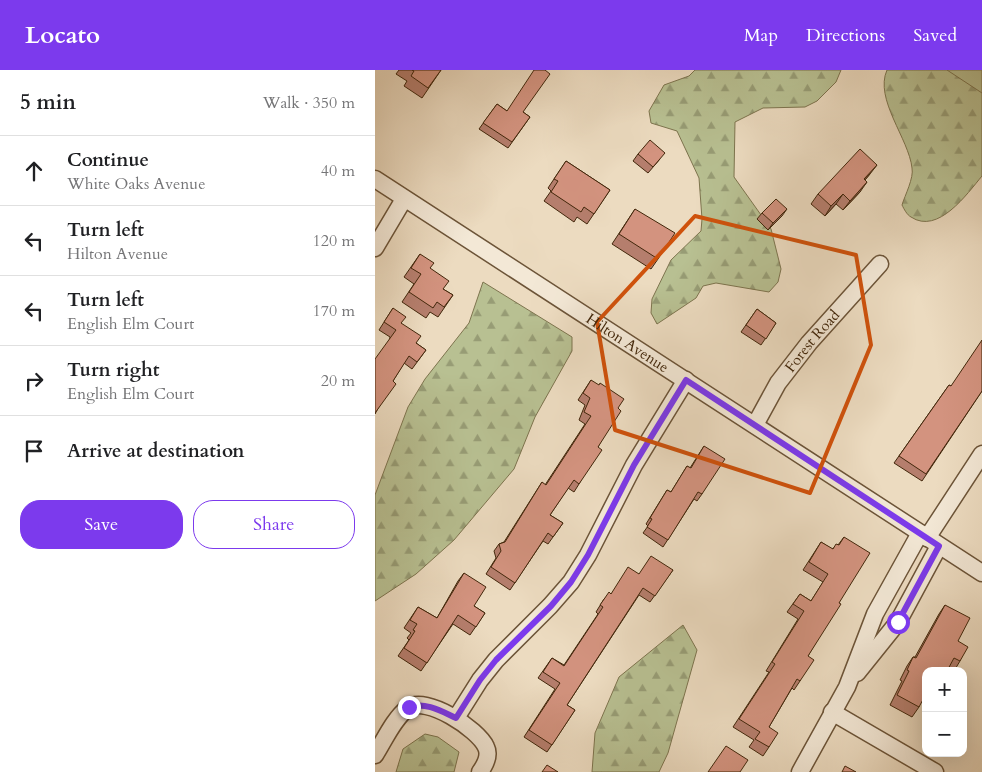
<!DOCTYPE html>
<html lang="en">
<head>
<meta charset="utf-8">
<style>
  :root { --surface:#fff; --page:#f6f6f6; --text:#202124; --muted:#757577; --line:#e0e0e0; --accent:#7c3aed }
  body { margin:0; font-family:Cardo,serif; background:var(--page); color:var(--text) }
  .controls { position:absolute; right:15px; bottom:15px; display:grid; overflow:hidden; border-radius:10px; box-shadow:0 5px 20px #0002 }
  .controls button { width:45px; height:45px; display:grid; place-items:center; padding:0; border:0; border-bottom:1px solid var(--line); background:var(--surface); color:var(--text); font:25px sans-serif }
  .stop { position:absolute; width:15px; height:15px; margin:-11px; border:4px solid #7c3aed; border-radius:50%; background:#fff }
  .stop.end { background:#7c3aed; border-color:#fff; box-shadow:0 1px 5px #0008 }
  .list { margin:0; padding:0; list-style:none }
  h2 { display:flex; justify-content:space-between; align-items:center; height:65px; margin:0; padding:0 20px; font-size:21px }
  h2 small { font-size:16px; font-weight:400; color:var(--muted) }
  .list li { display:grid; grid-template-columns:32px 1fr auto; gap:15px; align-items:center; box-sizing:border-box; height:70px; padding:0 20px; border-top:1px solid var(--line) }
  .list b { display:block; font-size:19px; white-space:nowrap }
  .list p { margin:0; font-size:16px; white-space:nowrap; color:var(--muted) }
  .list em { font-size:16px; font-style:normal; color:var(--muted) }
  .actions { display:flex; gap:10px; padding:15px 20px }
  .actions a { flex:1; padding:11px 0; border:1px solid var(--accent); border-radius:20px; text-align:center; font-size:18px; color:var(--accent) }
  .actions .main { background:var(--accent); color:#fff }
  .icon { flex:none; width:28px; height:28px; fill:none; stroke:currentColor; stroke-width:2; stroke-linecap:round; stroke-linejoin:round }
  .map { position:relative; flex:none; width:607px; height:702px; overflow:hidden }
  header { display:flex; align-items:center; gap:30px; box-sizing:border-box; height:70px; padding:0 25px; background:var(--accent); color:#fff }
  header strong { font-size:24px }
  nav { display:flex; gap:28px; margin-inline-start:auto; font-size:18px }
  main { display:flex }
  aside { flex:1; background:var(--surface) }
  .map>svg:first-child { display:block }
  .forest { fill:url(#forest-firs); stroke:#7d744e }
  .green { fill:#b8c092; stroke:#7d744e }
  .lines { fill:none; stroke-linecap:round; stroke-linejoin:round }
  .minor-casing { stroke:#6c5438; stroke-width:19 }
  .minor { stroke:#f3e8d6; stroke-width:16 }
  .wall { fill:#b57e6d; stroke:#42270b }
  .shaded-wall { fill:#946759; stroke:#42270b }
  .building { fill:#d3937f; stroke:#42270b }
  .route { stroke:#7c3aed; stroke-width:6 }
  .marked { fill:none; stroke:#cf520c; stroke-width:4; stroke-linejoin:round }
  .labels { text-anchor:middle; stroke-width:4.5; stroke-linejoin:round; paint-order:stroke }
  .street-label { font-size:15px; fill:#42270b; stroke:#f3e8d6 }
</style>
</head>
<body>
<header>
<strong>Locato</strong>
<nav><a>Map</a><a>Directions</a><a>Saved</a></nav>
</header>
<main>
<aside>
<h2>5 min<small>Walk · 350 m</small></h2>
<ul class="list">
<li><svg class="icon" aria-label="ahead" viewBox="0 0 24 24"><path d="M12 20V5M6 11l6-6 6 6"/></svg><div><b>Continue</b><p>White Oaks Avenue</p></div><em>40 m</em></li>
<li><svg class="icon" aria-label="left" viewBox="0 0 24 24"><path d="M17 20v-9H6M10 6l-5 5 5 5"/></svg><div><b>Turn left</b><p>Hilton Avenue</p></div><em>120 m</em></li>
<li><svg class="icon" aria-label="left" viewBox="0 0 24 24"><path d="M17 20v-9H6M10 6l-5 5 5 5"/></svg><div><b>Turn left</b><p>English Elm Court</p></div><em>170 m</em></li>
<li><svg class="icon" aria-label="right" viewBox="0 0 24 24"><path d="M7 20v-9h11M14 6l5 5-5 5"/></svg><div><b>Turn right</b><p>English Elm Court</p></div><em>20 m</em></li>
<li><svg class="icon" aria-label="arrive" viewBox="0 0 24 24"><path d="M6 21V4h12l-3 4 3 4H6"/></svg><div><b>Arrive at destination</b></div></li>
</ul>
<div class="actions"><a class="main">Save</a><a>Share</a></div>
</aside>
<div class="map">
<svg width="607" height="702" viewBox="0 0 607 702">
  <defs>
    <pattern id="forest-firs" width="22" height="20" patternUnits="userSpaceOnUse" patternTransform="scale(1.25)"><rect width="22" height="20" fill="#b8c092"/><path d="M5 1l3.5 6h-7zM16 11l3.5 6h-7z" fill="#979c75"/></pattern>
  </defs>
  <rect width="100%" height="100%" fill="#ecdbc0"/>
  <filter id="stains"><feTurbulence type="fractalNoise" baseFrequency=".004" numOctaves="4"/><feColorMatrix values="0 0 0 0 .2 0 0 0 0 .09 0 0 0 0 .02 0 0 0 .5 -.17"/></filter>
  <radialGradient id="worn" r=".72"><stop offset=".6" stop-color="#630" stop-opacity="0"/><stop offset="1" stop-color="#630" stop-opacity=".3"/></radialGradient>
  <g class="forest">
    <path d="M320 0H466L461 12 442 31 430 37 388 38 360 52 359 107 396 159 406 199 403 212 394 222 341 213 328 216 321 228 282 254 276 243 277 229 296 190 326 161 327 149 324 108 302 61 276 53 274 41 289 15 314 6Z"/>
    <path d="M512 0H607V106C592 124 563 165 536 147 532 145 529 139 527 135 530 125 539 108 537 98 534 69 499 29 512 0Z"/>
    <path d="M108 212 197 267V281L160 347 139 399 79 470 41 504 0 531V425L33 337 50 309 94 253Z"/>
    <path d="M308 555 322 580 293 683 284 702H217L220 663 244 607Z"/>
    <path d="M50 664 63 667 84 682 79 702H21L28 679Z"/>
  </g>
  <path class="green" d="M572 0H607V23Z"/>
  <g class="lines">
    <defs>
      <g id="minor">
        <path id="s1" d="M0 109 607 503"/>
        <path d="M0 178 29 129"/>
        <path id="s2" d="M380 355 403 313 434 273 505 194"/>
        <path d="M552 468 607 384"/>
        <path d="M482 603 523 552 564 476"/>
        <path d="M457 642 560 702"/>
        <path d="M81 648 105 610 121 590 175 536 196 512 213 485 259 395 311 310"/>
        <path d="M0 685C9 671 19 648 33 638 51 625 103 659 111 677 115 685 110 695 105 702"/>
        <path d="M425 702 472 617 500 544 545 463"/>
      </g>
    </defs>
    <use href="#minor" class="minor-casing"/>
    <use href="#minor" class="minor"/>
  </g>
  <g class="wall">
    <path d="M24 0H66L47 28 29 16 32 11 21 4Z"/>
    <path d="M122 34 132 41 148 42 155 47 133 78 104 59Z"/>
    <path d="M263 84 285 89 273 103 258 91Z"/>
    <path d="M191 91 235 120 212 154 202 147 199 152 169 131 176 121 173 118Z"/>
    <path d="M495 104 490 110 485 122 468 140 461 134 450 146 436 134 443 124Z"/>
    <path d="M260 139 283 189 276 199 237 174Z"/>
    <path d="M387 143 407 146 393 160 382 149Z"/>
    <path d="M45 184 68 219 78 225 63 247 55 242 51 248 27 232 39 214 29 207Z"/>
    <path d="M18 238 26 253 41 273 51 280 37 299 29 293 18 311 0 344 15 267 4 260Z"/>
    <path d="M382 239 401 253 386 275 366 262Z"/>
    <path d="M216 310 243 338 204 414 199 422 193 418 175 445 188 453 173 474 168 471 135 520 111 504 121 488 119 481 124 474 129 472 167 412 170 415 210 354 204 350 210 335 203 330Z"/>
    <path d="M574 315 576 316 607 321 547 411 519 393Z"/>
    <path d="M329 376 327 424 322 431 319 429 288 477 268 463 273 456 271 454 292 420 296 422 312 396 315 398Z"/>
    <path d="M469 467 464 533 433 586 425 611 419 620 417 618 394 657V677L388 686 374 677 379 670 358 657 394 602 391 601 423 549 412 542 425 524 436 531 448 512 428 500 446 472 457 479 463 475Z"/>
    <path d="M298 500 275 532 264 525 192 635 200 640 172 682 149 667 180 619 163 608 177 588 189 595 223 544 221 542 229 529 264 504Z"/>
    <path d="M89 503 99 536 110 543 95 565 78 554 46 601 23 586 34 570 32 568 36 563 29 558 43 537 62 548 83 511Z"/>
    <path d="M570 535 583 571 585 591 579 601 573 598 551 601 544 637 537 647 515 635 527 611 525 610 532 596 538 587H540L564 544Z"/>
  </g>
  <g class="shaded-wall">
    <path d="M502 95 495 104 482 119 489 109Z"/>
    <path d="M492 112 485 122 468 140 475 131Z"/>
    <path d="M468 124 461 134 450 146 456 136Z"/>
    <path d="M412 139 407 146 393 160 398 153Z"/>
  </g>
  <g class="building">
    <path d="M37 0H66L53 18 36 6 39 1Z"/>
    <path d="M159 0H170L175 4 148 42 155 47 137 72 108 53 122 34 132 41Z"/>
    <path d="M275 70 290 83 278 97 263 84Z"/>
    <path d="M485 79 502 95 489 109 492 112 475 131 468 124 456 136 443 124Z"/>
    <path d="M191 91 235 120 219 144 209 137 206 142 176 122 183 111 179 109Z"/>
    <path d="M401 129 412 139 398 153 387 143Z"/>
    <path d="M260 139 300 163 283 189 244 164Z"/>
    <path d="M45 184 59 193 55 198 74 211 68 219 78 225 69 237 62 232 58 238 34 222 46 204 36 198Z"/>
    <path d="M18 238 31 247 26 253 46 266 41 273 51 280 42 292 34 286 18 311 21 314 0 343V289L21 260 9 252Z"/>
    <path d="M382 239 401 253 391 269 371 255Z"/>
    <path d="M607 270V321L551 404 524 386 574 315 576 316Z"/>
    <path d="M216 310 224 315 225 313 249 329 243 338 246 341 223 377 227 380 204 414 199 410 175 445 188 453 178 467 173 463 140 513 116 497 126 481 124 474 130 472 167 412 171 415 216 346 209 342 215 328 208 323Z"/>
    <path d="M329 376 350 389 327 424 323 422 293 470 272 457 277 449 275 448 292 420 296 422 312 396 316 398Z"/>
    <path d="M469 467 495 483 464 533 466 534 433 586 439 590 425 611 422 609 394 657 403 663 394 677 380 669 385 662 364 649 400 594 397 592 429 541 418 534 425 524 436 531 453 504 434 492 446 472 458 479 461 474 464 475Z"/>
    <path d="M276 486 298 500 280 526 268 518 192 635 200 640 177 675 154 660 185 613 168 602 177 588 189 596 228 537 225 535 234 522 236 524 253 497 264 504Z"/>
    <path d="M89 503 111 517 99 536 110 543 101 557 83 545 52 593 29 578 40 561 38 560 42 554 35 550 43 537 62 548Z"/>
    <path d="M570 535 595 548 583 571 593 577 585 591 579 588 572 601H551V624L544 637 522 625 534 601 532 600 538 587 541 588Z"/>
    <path d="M351 676 373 690 365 702H333Z"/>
    <path d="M172 695 183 702H167Z"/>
    <path d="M470 696 481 702H467Z"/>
  </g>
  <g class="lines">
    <path class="route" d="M34 637C51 632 66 641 81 648L105 610 121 590 176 536 196 512 213 485 259 395 311 310 564 476 523 552"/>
  </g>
  <path class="marked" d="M320 146 481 185 496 275 435 423 240 360 222 252Z"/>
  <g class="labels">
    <g class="street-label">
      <text dy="5" stroke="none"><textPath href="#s2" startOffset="102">Forest Road</textPath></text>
      <text dy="5" stroke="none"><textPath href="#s1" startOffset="301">Hilton Avenue</textPath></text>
    </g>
  </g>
  <rect width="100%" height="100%" filter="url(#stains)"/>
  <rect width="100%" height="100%" fill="url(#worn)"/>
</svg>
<div class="controls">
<button>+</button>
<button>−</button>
</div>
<div class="stop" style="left:523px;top:552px"></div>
<div class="stop end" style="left:34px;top:637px"></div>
</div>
</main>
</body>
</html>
